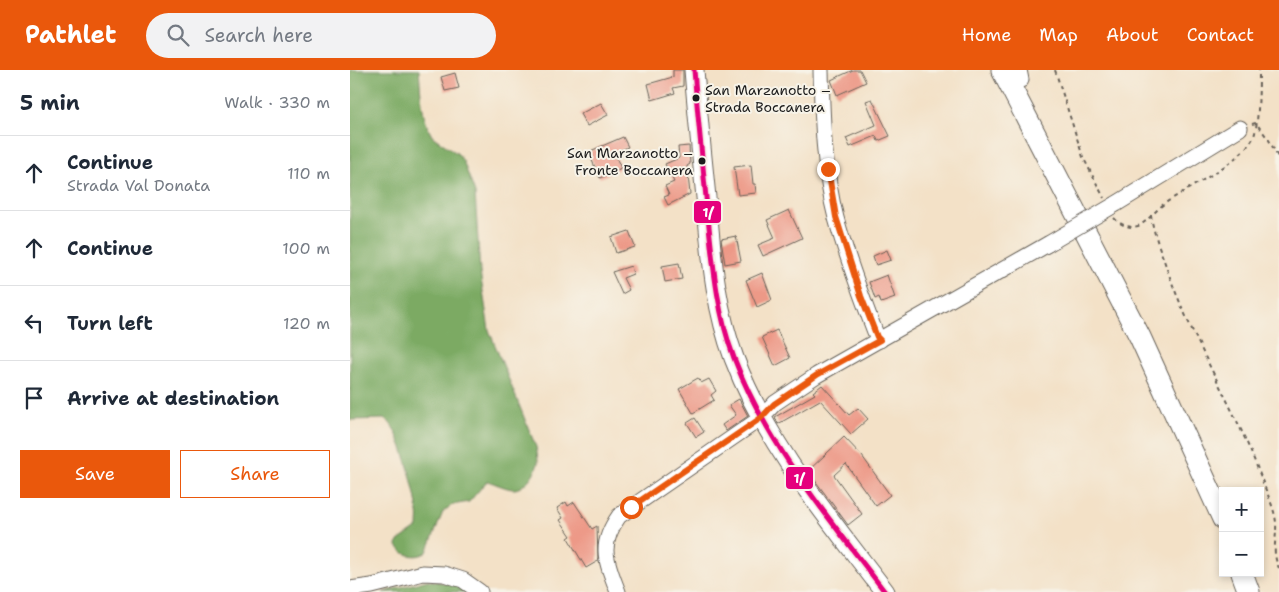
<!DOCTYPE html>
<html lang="en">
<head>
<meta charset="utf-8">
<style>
  :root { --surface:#fff; --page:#f2f2f3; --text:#1f2937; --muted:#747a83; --line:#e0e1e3; --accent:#ea580c }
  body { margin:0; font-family:"Shantell Sans",sans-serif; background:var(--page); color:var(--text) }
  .controls { position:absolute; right:15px; bottom:15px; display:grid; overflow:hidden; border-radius:0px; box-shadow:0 2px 8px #0003 }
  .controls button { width:45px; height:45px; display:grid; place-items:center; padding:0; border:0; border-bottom:1px solid var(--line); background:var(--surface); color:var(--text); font:25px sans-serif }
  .stop { position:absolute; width:15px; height:15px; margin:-11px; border:4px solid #ea580c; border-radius:50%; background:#fff }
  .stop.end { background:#ea580c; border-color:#fff; box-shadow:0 1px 5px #0008 }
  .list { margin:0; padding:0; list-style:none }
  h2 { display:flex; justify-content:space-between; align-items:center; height:65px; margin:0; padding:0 20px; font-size:21px }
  h2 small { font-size:16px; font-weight:400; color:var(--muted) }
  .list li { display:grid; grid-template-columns:32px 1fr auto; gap:15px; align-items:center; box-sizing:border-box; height:75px; padding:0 20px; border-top:1px solid var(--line) }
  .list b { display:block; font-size:19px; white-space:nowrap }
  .list p { margin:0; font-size:16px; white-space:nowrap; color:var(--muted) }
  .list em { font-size:16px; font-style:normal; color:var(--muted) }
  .actions { display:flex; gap:10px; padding:15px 20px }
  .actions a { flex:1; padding:11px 0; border:1px solid var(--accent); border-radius:0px; text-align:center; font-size:18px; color:var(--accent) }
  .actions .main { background:var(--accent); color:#fff }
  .icon { flex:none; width:28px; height:28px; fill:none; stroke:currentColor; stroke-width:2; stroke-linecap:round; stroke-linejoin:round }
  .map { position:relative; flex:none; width:929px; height:522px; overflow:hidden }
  header { display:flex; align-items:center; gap:30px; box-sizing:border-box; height:70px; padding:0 25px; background:var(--accent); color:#fff }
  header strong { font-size:24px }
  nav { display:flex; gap:28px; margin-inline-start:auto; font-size:18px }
  .search { width:350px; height:45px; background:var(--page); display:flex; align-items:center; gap:12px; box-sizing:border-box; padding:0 18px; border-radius:28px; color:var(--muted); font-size:19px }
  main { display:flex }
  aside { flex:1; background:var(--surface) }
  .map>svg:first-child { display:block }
  .forest { fill:#7caa63; stroke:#4c6340 }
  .building { fill:#ed9987 }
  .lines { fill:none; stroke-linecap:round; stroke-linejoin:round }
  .minor-casing { stroke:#676158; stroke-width:17 }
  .major-casing { stroke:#676158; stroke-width:21 }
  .highway-casing { stroke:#676158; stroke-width:23 }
  .path { stroke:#676158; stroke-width:2; stroke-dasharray:4 4; stroke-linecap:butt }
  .minor { stroke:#fff; stroke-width:15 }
  .major { stroke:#fff; stroke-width:19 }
  .highway { stroke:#fff; stroke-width:21 }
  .minor-bridge-casing { stroke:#676158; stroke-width:17; stroke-linecap:butt }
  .minor-bridge { stroke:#fff; stroke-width:15 }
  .bus-1-casing { stroke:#f7f3e8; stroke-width:9 }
  .bus-1 { stroke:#e5007d; stroke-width:5 }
  .route { stroke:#ea580c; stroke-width:6 }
  .bus-dot { fill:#1c1c1c; stroke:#f7f3e8; stroke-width:2 }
  .labels { text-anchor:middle; stroke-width:4; stroke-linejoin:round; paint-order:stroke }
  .bus-label { font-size:14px; fill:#1c1c1c; stroke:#f7f3e8; text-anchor:start }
  .line-badge { stroke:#f7f3e8; stroke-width:2 }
  .badge-label { font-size:14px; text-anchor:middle; font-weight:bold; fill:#fff }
</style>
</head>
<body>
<header>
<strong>Pathlet</strong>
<div class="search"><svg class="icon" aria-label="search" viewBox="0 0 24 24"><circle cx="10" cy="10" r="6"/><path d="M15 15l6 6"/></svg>Search here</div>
<nav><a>Home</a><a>Map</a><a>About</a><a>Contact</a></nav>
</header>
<main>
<aside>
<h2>5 min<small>Walk · 330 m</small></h2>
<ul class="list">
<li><svg class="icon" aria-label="ahead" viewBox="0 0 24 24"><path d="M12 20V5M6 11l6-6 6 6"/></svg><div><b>Continue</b><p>Strada Val Donata</p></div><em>110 m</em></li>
<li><svg class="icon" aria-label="ahead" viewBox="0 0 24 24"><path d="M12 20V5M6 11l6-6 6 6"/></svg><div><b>Continue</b></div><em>100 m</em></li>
<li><svg class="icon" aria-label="left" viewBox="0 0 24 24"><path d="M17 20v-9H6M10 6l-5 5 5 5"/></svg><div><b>Turn left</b></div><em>120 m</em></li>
<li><svg class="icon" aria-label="arrive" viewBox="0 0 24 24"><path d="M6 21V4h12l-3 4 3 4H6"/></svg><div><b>Arrive at destination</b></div></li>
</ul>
<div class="actions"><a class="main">Save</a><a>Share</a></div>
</aside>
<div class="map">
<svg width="929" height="522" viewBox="0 0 929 522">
  <rect width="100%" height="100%" fill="#f7f3e8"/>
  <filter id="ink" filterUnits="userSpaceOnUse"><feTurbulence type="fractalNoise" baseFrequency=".02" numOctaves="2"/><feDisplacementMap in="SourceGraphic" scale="10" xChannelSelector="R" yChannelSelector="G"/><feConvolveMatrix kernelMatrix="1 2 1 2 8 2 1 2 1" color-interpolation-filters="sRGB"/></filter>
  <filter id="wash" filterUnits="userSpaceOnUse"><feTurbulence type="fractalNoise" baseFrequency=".0096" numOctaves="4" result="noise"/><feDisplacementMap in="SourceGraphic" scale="20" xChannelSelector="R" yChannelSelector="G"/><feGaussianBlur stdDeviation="1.12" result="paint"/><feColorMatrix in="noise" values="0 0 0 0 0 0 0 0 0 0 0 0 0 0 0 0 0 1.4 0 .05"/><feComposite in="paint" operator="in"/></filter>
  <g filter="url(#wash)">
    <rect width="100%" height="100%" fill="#f3e1c7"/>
    <g class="forest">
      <path d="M0 0H69C71 22 71 47 82 66L108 84 113 91 125 123 130 202 139 260 186 377C187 382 188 388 188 393 186 403 174 419 164 419 156 419 145 413 137 411L119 432 102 435 93 442 77 482C67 489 54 486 47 476L48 471 68 457C68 452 69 447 68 442 66 424 50 355 35 349L0 350Z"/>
      <path d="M78 510 106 515 116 522H33Z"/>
    </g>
    <g id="blocks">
      <g class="building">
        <path d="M323 0H333V16L323 18 325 23 302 30 298 14 323 7Z"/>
        <path d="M503 0H510L516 12 487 25 481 10Z"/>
        <path d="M105 3 109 18 95 21 91 7Z"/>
        <path d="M522 29 540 66 528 71 526 66 500 77 496 68 526 55 516 31Z"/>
        <path d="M251 33 258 45 237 56 230 44Z"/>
        <path d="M273 67 278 77 264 83 271 98 250 108 238 82Z"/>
        <path d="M339 76 340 94 337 96 340 124 318 135 314 127 319 125 315 116 324 112 315 94 329 88 328 77Z"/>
        <path d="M401 95 403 114H405L406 123 388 125 384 97Z"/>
        <path d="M439 140 452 168 413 186 408 175 425 168 417 150Z"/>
        <path d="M279 161 285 177 266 183 261 167Z"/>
        <path d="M386 166 391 191 375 194 371 169Z"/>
        <path d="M537 180 541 190 526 195 523 186Z"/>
        <path d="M329 193 332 209 315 212 312 196Z"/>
        <path d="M281 196 283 204 273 208 279 220 272 224 262 202Z"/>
        <path d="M412 203 422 230 407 237 396 210Z"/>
        <path d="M537 205 545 228 531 233 529 227 525 229 519 212Z"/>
        <path d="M427 260 440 288 425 296 412 267Z"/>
        <path d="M348 308 351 313 359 309 366 321 361 325 364 330 343 343 329 319Z"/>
        <path d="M472 315 499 345 508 338 518 349 501 364 470 330 428 354 425 347 465 324 463 322Z"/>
        <path d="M389 329 398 346 376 361 372 355 386 345 379 335Z"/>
        <path d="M345 348 354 362 346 367 337 353Z"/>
        <path d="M494 367 512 386 540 425 526 436 496 394 484 405 512 444 498 455 458 401Z"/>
        <path d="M216 432 218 436 224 432 242 459 247 456 248 491 236 498 218 468 221 466 210 450 213 448 207 438Z"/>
      </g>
    </g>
  </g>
  <g filter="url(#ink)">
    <use href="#blocks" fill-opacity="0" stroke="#676158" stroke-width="1"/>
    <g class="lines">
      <defs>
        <g id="minor">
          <path d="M471 0C472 47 474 103 486 148 497 188 512 228 527 267L530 270"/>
          <path d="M669 0 671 10"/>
          <path d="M766 134 890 58"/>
          <path d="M0 519 22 516 73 503 94 504 113 510 130 522"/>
          <path d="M268 522C256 490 248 476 269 446L411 348 425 333 467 305 698 174"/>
        </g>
        <path id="major" d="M344 0C348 49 353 98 358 147 362 195 367 242 384 288 417 376 479 448 535 522"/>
        <g id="highway">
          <path d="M652 0 790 267 873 449"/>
          <path d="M892 503 899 522"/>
        </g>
      </defs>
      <use href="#minor" class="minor-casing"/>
      <use href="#major" class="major-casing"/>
      <use href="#highway" class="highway-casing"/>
      <g class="path">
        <path d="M705 0 733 87 754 128"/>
        <path d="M902 54 906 53 919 70 929 89"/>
        <path d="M801 145C803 162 810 179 816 196 841 270 885 336 912 410 917 424 925 439 926 453 927 470 921 481 929 498"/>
        <path d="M764 148C770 154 778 159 788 156 796 153 807 139 814 134 838 117 889 94 903 68 909 58 909 13 909 0"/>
      </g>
      <use href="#minor" class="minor"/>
      <use href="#major" class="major"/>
      <use href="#highway" class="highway"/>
      <defs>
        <path id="minor-bridge" d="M698 174 766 134"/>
      </defs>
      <use href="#minor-bridge" class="minor-bridge-casing"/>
      <use href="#minor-bridge" class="minor-bridge"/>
      <defs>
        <path id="bus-1" d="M344 0C348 49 353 98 358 147 363 194 367 243 384 288 417 375 479 448 535 522"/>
      </defs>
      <use href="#bus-1" class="bus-1-casing"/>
      <use href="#bus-1" class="bus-1"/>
    </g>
  </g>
  <g class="lines" filter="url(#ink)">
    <path class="route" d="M281 437 411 348 424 334 467 305 530 270 527 267 511 226 486 147 478 99"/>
  </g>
  <g class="bus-dot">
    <circle cx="346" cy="28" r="4.5"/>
    <circle cx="352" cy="91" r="4.5"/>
  </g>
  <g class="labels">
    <g class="bus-label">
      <text x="355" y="25">San Marzanotto –<tspan x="355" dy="17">Strada Boccanera</tspan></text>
      <text x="343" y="88" text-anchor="end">San Marzanotto –<tspan x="343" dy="17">Fronte Boccanera</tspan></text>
    </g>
  </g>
  <g class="line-badge">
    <rect x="343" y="130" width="29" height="24" rx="5" fill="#e5007d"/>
    <rect x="435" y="396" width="29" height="24" rx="5" fill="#e5007d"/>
  </g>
  <g class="badge-label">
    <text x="358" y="147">1/</text>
    <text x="449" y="413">1/</text>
  </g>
</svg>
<div class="controls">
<button>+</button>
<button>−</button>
</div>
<div class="stop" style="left:281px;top:437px"></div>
<div class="stop end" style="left:478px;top:99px"></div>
</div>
</main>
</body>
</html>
